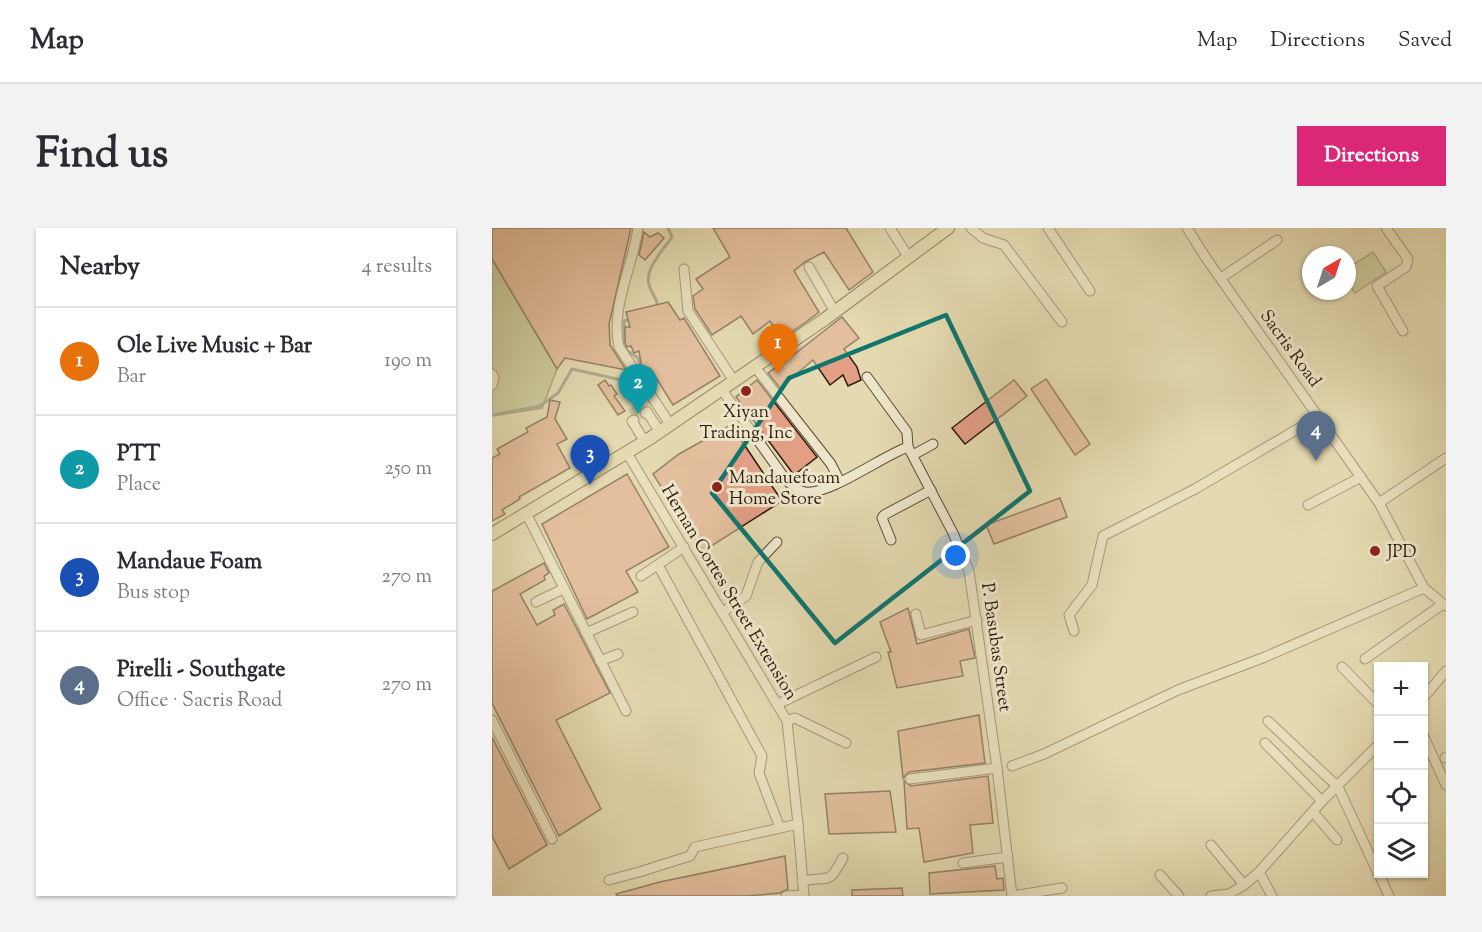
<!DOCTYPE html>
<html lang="en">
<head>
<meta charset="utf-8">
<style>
  :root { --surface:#fff; --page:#f2f2f3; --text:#2b2b33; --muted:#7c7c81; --line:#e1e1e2; --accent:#db2777 }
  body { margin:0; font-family:"Sorts Mill Goudy",serif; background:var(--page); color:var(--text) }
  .controls { position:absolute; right:18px; bottom:18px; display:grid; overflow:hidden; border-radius:0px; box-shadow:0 2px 4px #0004 }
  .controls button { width:54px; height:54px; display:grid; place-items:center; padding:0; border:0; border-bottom:2px solid var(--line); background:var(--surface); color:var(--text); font:30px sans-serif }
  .compass { position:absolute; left:810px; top:18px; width:54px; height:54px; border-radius:50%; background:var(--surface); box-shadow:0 2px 4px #0004; rotate:39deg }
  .you { position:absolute; left:464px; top:328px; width:21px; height:21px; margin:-15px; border:4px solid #fff; border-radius:50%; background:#1a73e8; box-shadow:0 0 0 9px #1a73e833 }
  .badge { display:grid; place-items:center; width:39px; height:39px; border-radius:50%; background:var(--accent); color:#fff; font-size:20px; font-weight:700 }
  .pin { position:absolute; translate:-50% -50px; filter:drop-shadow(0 2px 3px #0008) }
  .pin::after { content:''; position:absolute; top:32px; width:21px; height:18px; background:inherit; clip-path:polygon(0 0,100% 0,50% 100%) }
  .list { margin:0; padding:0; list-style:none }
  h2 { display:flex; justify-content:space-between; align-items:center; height:78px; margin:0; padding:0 24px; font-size:26px }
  h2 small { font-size:20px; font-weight:400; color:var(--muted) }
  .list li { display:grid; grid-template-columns:39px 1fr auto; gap:18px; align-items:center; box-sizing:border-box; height:108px; padding:0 24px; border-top:2px solid var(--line) }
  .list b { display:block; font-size:22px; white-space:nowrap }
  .list p { margin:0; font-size:20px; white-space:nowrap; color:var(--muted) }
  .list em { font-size:20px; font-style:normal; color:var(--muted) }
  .icon { flex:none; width:33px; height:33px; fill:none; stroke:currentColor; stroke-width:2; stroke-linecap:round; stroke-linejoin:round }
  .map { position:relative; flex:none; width:954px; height:668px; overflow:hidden; border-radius:0px }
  header { display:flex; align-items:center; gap:36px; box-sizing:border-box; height:84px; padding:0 30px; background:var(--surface); border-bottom:2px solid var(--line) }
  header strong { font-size:28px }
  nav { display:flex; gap:33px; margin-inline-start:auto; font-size:21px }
  .intro { display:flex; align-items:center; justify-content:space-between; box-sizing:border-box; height:144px; padding:0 36px }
  h1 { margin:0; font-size:42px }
  .button { padding:15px 27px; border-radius:0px; background:var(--accent); color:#fff; font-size:21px; font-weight:700 }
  main { display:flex; gap:36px; padding:0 36px }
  aside { flex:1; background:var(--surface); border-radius:0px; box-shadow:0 2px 4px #0004 }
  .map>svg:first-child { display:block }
  .green { fill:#b4bf8b; stroke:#716d4b; stroke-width:1.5 }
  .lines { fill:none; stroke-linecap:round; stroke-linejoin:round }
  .stream { stroke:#6c7a6c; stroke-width:3 }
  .building { fill:#e39f85; stroke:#2e1b0b; stroke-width:1.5 }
  .minor-tunnel { stroke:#c0b38f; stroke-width:9; stroke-dasharray:9 4.5; stroke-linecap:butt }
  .minor-casing { stroke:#5c4a34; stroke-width:11 }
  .major-casing { stroke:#2e1b0b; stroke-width:14 }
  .minor { stroke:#ede6cc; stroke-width:9 }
  .major { stroke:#e4d9b0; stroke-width:12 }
  .marked { fill:none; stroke:#0f766e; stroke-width:4.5; stroke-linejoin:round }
  .poi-dot { fill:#8f2418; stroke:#ede6cc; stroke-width:2 }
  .labels { text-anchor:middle; stroke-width:6; stroke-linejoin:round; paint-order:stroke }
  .street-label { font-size:18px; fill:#2e1b0b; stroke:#ede6cc }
  .poi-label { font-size:18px; fill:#2e1b0b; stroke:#ede6cc; text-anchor:start }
</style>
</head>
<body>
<header>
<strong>Map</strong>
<nav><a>Map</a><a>Directions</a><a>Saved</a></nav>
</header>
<div class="intro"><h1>Find us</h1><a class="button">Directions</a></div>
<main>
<aside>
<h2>Nearby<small>4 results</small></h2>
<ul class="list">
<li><span class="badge" style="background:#e8710a">1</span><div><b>Ole Live Music + Bar</b><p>Bar</p></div><em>190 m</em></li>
<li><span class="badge" style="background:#0f9aa8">2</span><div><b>PTT</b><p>Place</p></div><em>250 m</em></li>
<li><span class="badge" style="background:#1a4fb4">3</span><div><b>Mandaue Foam</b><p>Bus stop</p></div><em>270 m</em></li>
<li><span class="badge" style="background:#5c6f8a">4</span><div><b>Pirelli - Southgate</b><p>Office · Sacris Road</p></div><em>270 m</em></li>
</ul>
</aside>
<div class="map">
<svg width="954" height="668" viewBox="0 0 954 668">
  <rect width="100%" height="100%" fill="#e4d9b0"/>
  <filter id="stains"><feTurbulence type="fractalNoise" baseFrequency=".00333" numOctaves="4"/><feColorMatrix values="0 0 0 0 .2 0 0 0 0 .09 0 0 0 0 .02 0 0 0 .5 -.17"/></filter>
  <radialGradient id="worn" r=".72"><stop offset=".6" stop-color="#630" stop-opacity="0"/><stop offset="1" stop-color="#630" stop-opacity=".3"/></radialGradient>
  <g class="green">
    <path d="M881 24 894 44 863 65 855 53V41Z"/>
    <path d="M0 31 65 141 50 180 0 188Z"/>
  </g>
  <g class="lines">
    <g class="stream">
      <path d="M166 79C165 70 159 65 157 57 152 41 172 21 180 9L176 0"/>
      <path d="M0 187 48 178 66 165 80 141 134 153 150 143 146 130 133 121 132 93 139 91"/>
    </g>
  </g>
  <g class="building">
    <path d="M0 0H139L117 96 118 117 134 142 73 130 65 141 0 31Z"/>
    <path d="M221 0H354L381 44 357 62 332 24 313 34 302 43 327 84 314 94 289 111 278 93 261 106 249 88 220 107 203 81 201 68 211 61 204 51 238 29Z"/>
    <path d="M152 4 158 9 166 5 172 10 153 32 147 27Z"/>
    <path d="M176 74 188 92 192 90 228 148 181 177 158 140 150 141 147 123 142 125 139 118 135 119 133 114V99H138L134 84Z"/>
    <path d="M350 89 367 110 352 121 365 139 369 152 356 158 351 147 338 157 321 132 288 160 276 145 291 135Z"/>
    <path d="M554 151 598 216 583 227 539 161Z"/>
    <path d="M113 152 117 158 119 157 125 166 122 168 133 183 126 187 106 157Z"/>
    <path d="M265 152 325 229 302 247 244 169Z"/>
    <path d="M522 152 535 168 473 216 460 200Z"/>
    <path d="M58 172 68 174 63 191 75 211 65 216 78 240 27 269 28 271 10 282 13 286 0 293V230L8 226 5 221 36 204 34 200 55 189Z"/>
    <path d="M239 197 290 273 210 324 161 246 187 226Z"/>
    <path d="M135 246 177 319 134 343 146 364 95 391 50 296Z"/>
    <path d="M568 270 575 289 502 316 494 297Z"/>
    <path d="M52 335 57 345 52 348 53 352 28 366 45 397 63 387 61 382 72 376 118 465 64 492 109 581 67 608 0 475V363Z"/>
    <path d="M416 380 425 416 477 401 483 430 468 433 471 448 405 460 396 424H399L388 394Z"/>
    <path d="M487 487 493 535 417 544 411 550 406 503Z"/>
    <path d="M0 509 55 617 17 641 0 608Z"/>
    <path d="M496 548 501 595 478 597 481 625 432 634 427 600 415 601 412 553 419 558Z"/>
    <path d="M398 563 404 604 337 606 333 566Z"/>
    <path d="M293 628 296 661 288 665 256 668H125L124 666 168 654Z"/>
    <path d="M503 638 505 651 511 650 512 662 438 666 437 645Z"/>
    <path d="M410 660 411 668H360V662Z"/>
  </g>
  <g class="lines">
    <path class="minor-tunnel" d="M138 186 150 179"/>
    <defs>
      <g id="minor">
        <path d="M146 0C141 38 118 80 127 119L178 196"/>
        <path d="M398 0 417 30"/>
        <path d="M479 0 491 10 512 17 570 94"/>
        <path d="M556 0 598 63"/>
        <path d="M695 0 714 30 887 275 932 360 954 378"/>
        <path d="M894 0 916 31 914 39 885 58 911 103"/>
        <path d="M317 39 343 84"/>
        <path d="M192 41 196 83 242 153"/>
        <path d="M729 50 785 12"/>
        <path d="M263 139 339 236 348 254"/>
        <path d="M0 146 2 150 0 157"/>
        <path d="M375 149 415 204 416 219"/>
        <path d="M230 162 294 252C300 257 306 263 313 264 336 268 392 227 416 219"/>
        <path d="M153 185 155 184 168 204"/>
        <path d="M142 192 140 193 153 214"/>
        <path d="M416 219 461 305 477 343 505 540 520 668"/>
        <path d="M135 225 295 493 306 596 312 668"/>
        <path d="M421 227 441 216"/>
        <path d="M887 275 954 230"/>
        <path d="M816 277 869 249"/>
        <path d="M35 287 134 483"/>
        <path d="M399 312 390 290 392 287 439 262"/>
        <path d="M166 337 270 528 267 545 288 600"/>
        <path d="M149 348 192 319"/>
        <path d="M44 374 71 361"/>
        <path d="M231 384 254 368 266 334 285 314"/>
        <path d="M424 386 429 407 485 392"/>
        <path d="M582 403 577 387 600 357 611 308 703 261 821 192 830 194"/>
        <path d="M94 405 141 384"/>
        <path d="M873 431 951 376"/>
        <path d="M108 433 126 426"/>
        <path d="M850 439 886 476"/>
        <path d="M932 469 954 443"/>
        <path d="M286 476 384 429"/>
        <path d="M0 492 60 611"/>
        <path d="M295 493 303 490 354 515"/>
        <path d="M776 493 846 559 886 645"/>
        <path d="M932 509 954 557"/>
        <path d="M773 515 830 573"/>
        <path d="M953 530 954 529"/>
        <path d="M520 538 552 526 686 462 773 429 932 360"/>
        <path d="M418 551 505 540"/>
        <path d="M821 584 845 612"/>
        <path d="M719 617 752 657"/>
        <path d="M471 635 516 629"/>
        <path d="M767 644 780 668"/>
        <path d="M887 646 897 668"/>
        <path d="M668 647 687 668"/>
        <path d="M117 652 147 644 198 628 203 619 306 596"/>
        <path d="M310 653C339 647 335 659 351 630"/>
        <path d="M294 668 311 667"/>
        <path d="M520 668 570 660"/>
        <path d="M719 668 737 666 752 657 767 644 830 573 886 517"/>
      </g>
      <path id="major" d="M0 306 157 211 333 91 456 0"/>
    </defs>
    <use href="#minor" class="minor-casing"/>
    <use href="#major" class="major-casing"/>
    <use href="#minor" class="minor"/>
    <use href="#major" class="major"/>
  </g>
  <path d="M0 0H954V668H0ZM454 87 538 263 343 415 220 265 297 150Z" fill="#e4d9b0" fill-opacity=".55" fill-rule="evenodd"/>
  <path class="marked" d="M454 87 538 263 343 415 220 265 297 150Z"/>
  <g class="poi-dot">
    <circle cx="254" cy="163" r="6"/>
    <circle cx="225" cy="259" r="6"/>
    <circle cx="883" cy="323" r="6"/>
  </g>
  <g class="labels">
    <g class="street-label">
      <text transform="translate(799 120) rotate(54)" y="6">Sacris Road</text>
      <text transform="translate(238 364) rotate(59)" y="6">Hernan Cortes Street Extension</text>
      <text transform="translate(505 419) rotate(82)" y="6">P. Basubas Street</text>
    </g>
    <g class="poi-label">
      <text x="254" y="189" text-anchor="middle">Xiyan<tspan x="254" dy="21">Trading, Inc</tspan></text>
      <text x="237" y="255">Mandauefoam<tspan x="237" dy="21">Home Store</tspan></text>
      <text x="895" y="329">JPD</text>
    </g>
  </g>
  <rect width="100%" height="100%" filter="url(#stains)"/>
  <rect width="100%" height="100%" fill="url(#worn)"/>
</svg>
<div class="controls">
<button>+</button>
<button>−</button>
<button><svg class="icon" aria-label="locate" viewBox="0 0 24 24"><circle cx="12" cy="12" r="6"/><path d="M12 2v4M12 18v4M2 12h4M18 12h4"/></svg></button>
<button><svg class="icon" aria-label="layers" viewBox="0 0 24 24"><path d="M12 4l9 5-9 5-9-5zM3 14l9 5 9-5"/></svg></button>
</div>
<svg class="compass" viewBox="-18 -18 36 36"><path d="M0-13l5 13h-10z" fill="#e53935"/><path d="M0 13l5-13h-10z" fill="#7c7c81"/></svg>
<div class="you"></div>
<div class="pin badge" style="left:286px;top:146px;background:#e8710a">1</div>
<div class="pin badge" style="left:146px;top:186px;background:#0f9aa8">2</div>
<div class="pin badge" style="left:98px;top:257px;background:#1a4fb4">3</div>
<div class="pin badge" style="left:824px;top:233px;background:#5c6f8a">4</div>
</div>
</main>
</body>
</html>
